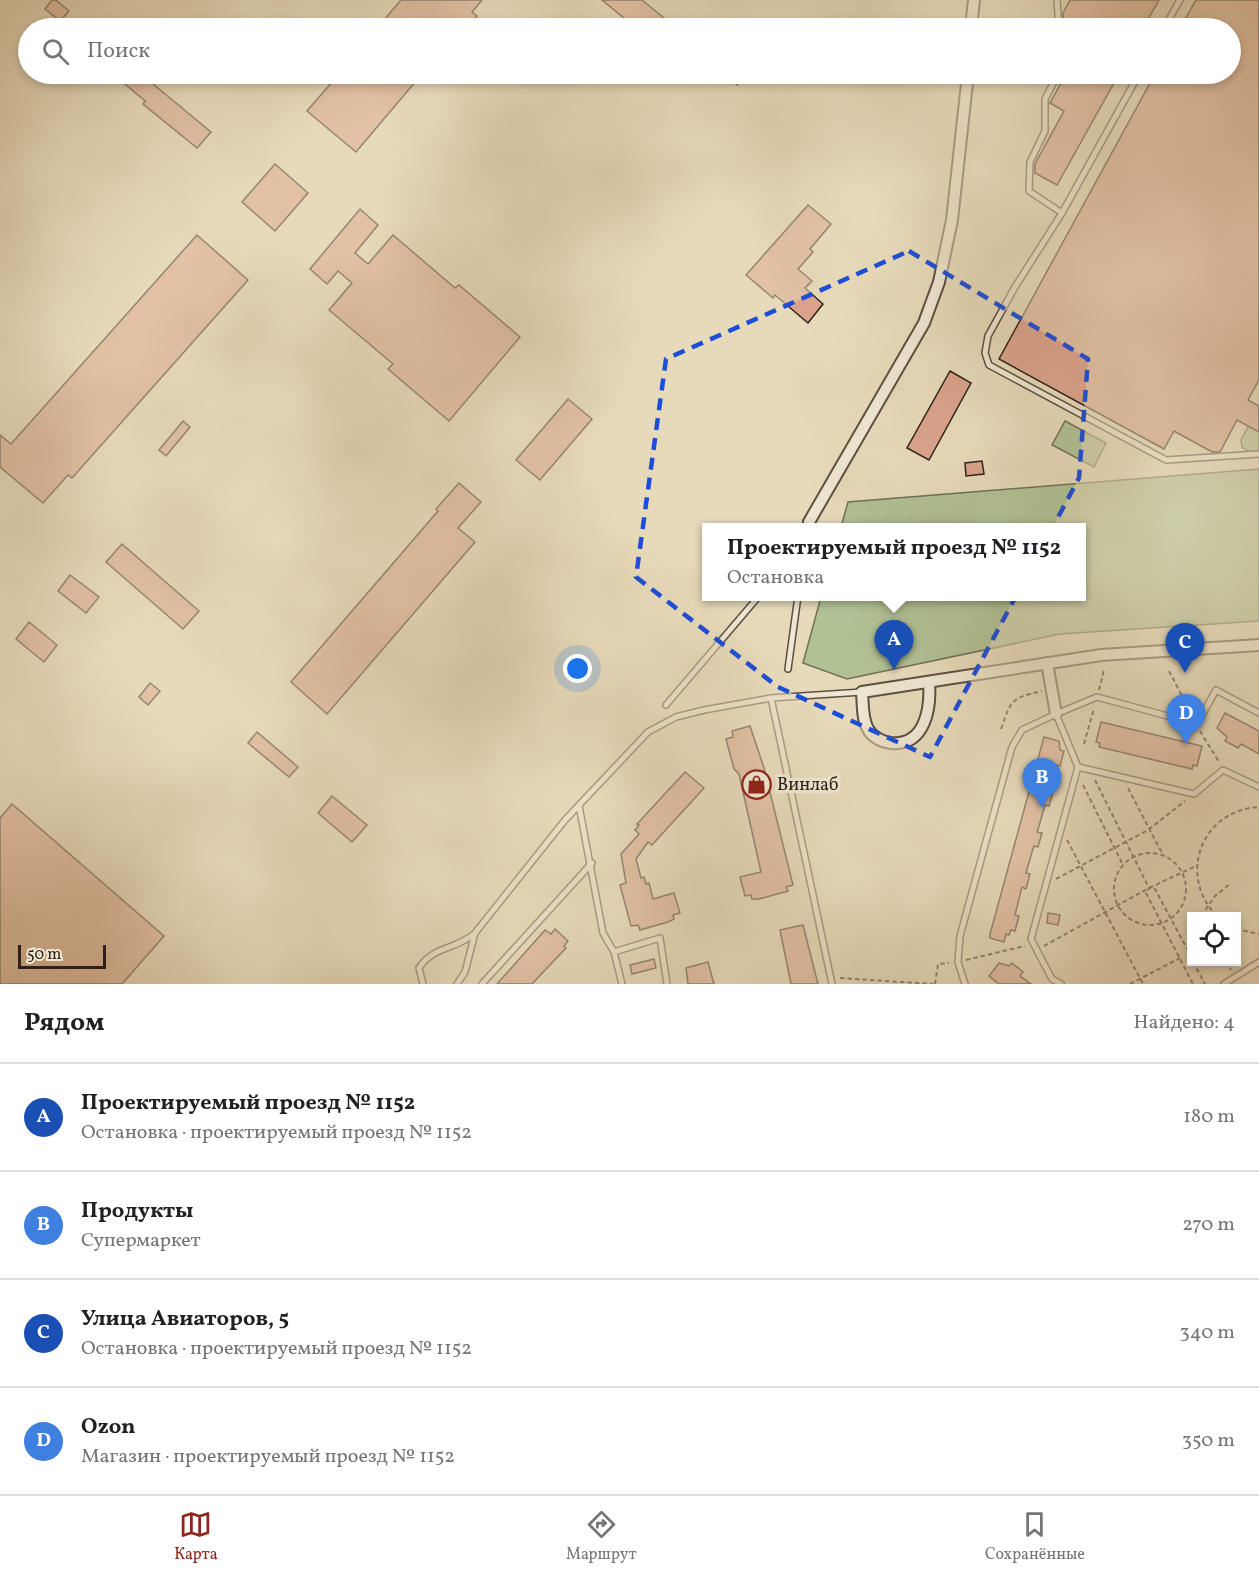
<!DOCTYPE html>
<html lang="ru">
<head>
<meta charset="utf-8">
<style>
  :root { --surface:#fff; --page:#f6f6f6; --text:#202124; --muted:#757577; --line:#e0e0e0; --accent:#8f2418 }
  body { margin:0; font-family:Vollkorn,serif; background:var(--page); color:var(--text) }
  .controls { position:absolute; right:18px; bottom:18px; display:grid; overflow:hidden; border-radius:0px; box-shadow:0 3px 9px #0003 }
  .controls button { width:54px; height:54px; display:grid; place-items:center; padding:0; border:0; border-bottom:2px solid var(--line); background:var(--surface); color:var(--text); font:30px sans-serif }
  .scale { position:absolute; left:18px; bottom:15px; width:88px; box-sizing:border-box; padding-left:6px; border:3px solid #2d211a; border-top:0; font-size:16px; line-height:21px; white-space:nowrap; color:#2d211a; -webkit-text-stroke:4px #efe7d2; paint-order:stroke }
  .you { position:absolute; left:578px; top:669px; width:21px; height:21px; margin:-15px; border:4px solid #fff; border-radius:50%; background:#1a73e8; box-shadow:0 0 0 9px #1a73e833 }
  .badge { display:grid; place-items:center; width:39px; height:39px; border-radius:50%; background:var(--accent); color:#fff; font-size:20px; font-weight:700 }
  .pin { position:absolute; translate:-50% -50px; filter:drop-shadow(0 2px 3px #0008) }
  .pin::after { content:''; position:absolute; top:32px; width:21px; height:18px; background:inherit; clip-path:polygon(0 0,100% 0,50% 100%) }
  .popup { position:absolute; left:702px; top:523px; width:384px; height:78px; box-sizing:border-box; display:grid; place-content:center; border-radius:0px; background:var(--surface); filter:drop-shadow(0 2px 4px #0005); font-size:20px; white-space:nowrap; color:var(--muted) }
  .popup b { font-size:22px; color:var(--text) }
  .popup::after { content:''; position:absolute; left:50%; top:100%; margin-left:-12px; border:12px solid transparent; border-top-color:var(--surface) }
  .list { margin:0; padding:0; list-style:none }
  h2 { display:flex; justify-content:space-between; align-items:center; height:78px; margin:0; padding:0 24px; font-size:26px }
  h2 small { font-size:20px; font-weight:400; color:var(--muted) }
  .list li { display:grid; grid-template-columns:39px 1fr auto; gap:18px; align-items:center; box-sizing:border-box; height:108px; padding:0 24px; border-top:2px solid var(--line) }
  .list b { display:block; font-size:22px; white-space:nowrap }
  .list p { margin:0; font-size:20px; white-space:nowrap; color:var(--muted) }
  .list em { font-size:20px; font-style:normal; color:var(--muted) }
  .icon { flex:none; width:33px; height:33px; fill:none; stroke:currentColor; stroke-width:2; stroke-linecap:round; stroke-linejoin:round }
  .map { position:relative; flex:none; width:1259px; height:984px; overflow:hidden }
  .search { position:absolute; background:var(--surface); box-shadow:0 3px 9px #0003; left:18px; right:18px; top:18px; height:66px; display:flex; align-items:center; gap:15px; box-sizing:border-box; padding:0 21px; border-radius:33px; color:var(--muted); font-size:22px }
  .sheet { height:510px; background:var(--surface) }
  nav { display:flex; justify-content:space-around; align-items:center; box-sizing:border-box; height:84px; border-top:2px solid var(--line); background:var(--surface); font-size:16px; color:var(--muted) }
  nav a { display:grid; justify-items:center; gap:3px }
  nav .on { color:var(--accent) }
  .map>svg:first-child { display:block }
  .green { fill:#b1c194; stroke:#6f7157; stroke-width:1.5 }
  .building { fill:#dba38d; stroke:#2d211a; stroke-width:1.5 }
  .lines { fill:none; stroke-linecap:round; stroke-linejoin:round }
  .service-casing { stroke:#5c4f42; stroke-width:8 }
  .minor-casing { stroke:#5c4f42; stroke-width:14 }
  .path { stroke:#2d211a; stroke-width:2; stroke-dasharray:4.5 3; stroke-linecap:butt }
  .service { stroke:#efe7d2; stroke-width:5 }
  .minor { stroke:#efe7d2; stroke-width:10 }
  .marked { fill:none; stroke:#1d4ed8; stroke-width:4.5; stroke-dasharray:12 8; stroke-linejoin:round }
  .labels { text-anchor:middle; stroke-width:6; stroke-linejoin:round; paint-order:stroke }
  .poi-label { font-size:18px; fill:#2d211a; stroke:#efe7d2; text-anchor:start }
</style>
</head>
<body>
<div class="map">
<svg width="1259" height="984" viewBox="0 0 1259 984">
  <rect width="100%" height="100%" fill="#e7daba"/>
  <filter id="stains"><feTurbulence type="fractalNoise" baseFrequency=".00333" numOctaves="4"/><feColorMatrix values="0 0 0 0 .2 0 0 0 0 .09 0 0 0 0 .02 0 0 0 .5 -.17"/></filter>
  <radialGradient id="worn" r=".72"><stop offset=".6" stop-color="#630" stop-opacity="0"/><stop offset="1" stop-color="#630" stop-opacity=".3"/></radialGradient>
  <g class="green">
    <path d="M1259 407V451L1249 452 1242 447 1241 440Z"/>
    <path d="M1065 421 1106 443 1094 467 1052 445Z"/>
    <path d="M1259 469V621L1060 634 847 679 803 663 821 597 1082 596V528L841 527 848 502Z"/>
  </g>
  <g class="building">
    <path d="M52 0H56L69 11 60 21 45 9Z"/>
    <path d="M401 0H482L472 12 477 16 466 28H377Z"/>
    <path d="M602 0H642L676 28H636Z"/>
    <path d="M1070 0H1159L1143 28H1082L1063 18V13Z"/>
    <path d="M1196 0H1259V380L1248 400 1259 406V432L1237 420 1220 452H1212L1174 431 1164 449 999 359 1155 74H1230V28H1180Z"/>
    <path d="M113 74H141L211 132 197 148 143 104 145 101Z"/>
    <path d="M339 74H422L356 152 307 111Z"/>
    <path d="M724 74H746L737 85Z"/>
    <path d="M1066 74H1119L1057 185 1035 173V164L1064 111 1050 103Z"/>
    <path d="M275 164 308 193 275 231 242 202Z"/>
    <path d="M808 205 831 224 810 249 813 252 798 269 812 281 805 288 823 304 808 323 775 295 773 298 746 275Z"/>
    <path d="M360 209 378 225 355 253 368 264 393 235 455 288 459 285 520 337 449 421 388 369 393 364 329 310 352 283 338 271 327 284 310 269Z"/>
    <path d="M197 235 248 280 72 478 68 475 43 503 0 467V435L11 444Z"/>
    <path d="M950 371 971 383 929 460 907 448Z"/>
    <path d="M568 399 592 419 540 480 516 460Z"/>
    <path d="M183 421 190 427 166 456 159 450Z"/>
    <path d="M982 461 984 474 966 476 965 463Z"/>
    <path d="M459 483 481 502 458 528 475 542 327 714 291 682 438 511 436 509Z"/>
    <path d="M122 544 199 611 183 629 106 562Z"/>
    <path d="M70 575 99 597 86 613 58 591Z"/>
    <path d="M29 622 57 645 44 662 16 639Z"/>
    <path d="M150 683 160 691 148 705 139 697Z"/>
    <path d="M1225 713 1259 731V754L1241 744 1238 748 1225 741 1227 737 1217 728Z"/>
    <path d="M1101 722 1202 746 1197 766 1193 765 1192 769 1099 747 1100 743 1096 742Z"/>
    <path d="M750 726 764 768 793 885 786 887 788 891 759 899H752L751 895 745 896 740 877 761 872 739 774 734 769 726 739 733 737 732 731Z"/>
    <path d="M257 732 298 767 289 777 248 743Z"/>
    <path d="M1044 737 1059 741 1060 750 1064 751 1060 766 1056 765 1050 785 1049 791 1053 792 1049 806 1045 805 1039 826 1037 832 1042 833 1038 847 1034 846 1032 852 1026 873 1030 874 1026 889 1022 887 1015 915 1019 916 1015 931 1011 930 1009 935 1006 934 1004 942 990 938V934Z"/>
    <path d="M685 772 704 788 652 845 648 842 636 859 641 878 644 877 646 884 649 883 653 899 674 893 680 913 673 915 674 919 668 922 640 930 638 925 631 926 620 885 626 883 621 854 639 834 635 830 639 825 637 824Z"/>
    <path d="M332 796 367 825 352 842 318 813Z"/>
    <path d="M12 804 164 936 122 984H0V818Z"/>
    <path d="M1048 913 1060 915 1058 925 1047 923Z"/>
    <path d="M803 925 818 984H791L780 930Z"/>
    <path d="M555 929 568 941 564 946 566 948 532 984H497L545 930 551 934Z"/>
    <path d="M654 959 656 968 632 974 630 965Z"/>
    <path d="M708 962 714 984H688L686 968Z"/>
    <path d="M999 963 1009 966 1012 963 1023 972 1020 976 1031 984H999L989 976Z"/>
  </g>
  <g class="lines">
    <defs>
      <g id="service">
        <path d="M1057 0 1059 28"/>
        <path d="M1164 28 1180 0"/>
        <path d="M1058 74 1045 99V131L1030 162 1029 191 1062 213"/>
        <path d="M1139 74 1062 213 1015 287 988 336 985 353 989 365 1166 460 1259 454"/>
        <path d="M788 669 798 596"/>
        <path d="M771 698 832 984"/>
        <path d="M666 705 759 596"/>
        <path d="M1078 767 1056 714 1097 697 1197 724 1216 690 1259 713"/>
        <path d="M579 806 603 933 614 952 660 938 667 984"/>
        <path d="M614 952 622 984"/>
        <path d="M423 984 419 968C433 946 455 950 474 934"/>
        <path d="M457 984 465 972 475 933 565 820 648 732 676 717 704 710 771 698 862 692"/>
        <path d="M482 984 592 863"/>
        <path d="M965 984 958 962 960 936 1012 747 1022 730 1056 714"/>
        <path d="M1061 984 1052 979 1031 939 1078 767 1194 794 1223 770 1259 787"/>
        <path d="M1224 984 1259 962"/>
      </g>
      <g id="minor">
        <path d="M971 28 974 0"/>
        <path d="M809 522 924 323 939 282 952 220 968 74"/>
        <path d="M1047 663 1056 714"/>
        <path d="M929 682C931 709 925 746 891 743 882 742 872 737 868 729 862 719 863 704 862 692L1101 655 1259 645"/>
      </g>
    </defs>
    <use href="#service" class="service-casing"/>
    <use href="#minor" class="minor-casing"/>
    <g class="path">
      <path d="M1169 671 1191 713"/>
      <path d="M1099 690 1104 670"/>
      <path d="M1001 729C1011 700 1011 698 1042 691"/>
      <path d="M1200 731 1219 762"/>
      <path d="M1084 744 1094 708"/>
      <path d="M1095 780 1149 888"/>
      <path d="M1083 785 1123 865"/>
      <path d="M1128 788 1163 855"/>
      <path d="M1067 840 1143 984"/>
      <circle cx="1150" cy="889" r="36"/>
      <path d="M1056 879 1148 830 1185 801"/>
      <path d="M1201 916 1215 896 1230 884"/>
      <path d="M1217 916C1177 876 1201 810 1259 807"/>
      <path d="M1236 929 1259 934"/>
      <path d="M1044 946 1149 888 1198 865"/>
      <path d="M1192 958 1155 889 1149 888 1146 893 1193 984"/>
      <path d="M966 960 1025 946"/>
      <path d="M1193 962 1205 984"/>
      <path d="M1226 962 1231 970"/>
      <path d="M840 978 933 984"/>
      <path d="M935 984 938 964 949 963"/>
      <path d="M1130 984 1180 958"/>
    </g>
    <use href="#service" class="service"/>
    <use href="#minor" class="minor"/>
  </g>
  <path d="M0 0H1259V984H0ZM909 251 1088 359 1079 478 930 757 778 687 636 577 666 359Z" fill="#e7daba" fill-opacity=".55" fill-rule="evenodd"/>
  <path class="marked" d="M909 251 1088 359 1079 478 930 757 778 687 636 577 666 359Z"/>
  <defs>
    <symbol id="shop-ring" viewBox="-11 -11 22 22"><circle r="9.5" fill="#efe7d2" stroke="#8f2418" stroke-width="1.5"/><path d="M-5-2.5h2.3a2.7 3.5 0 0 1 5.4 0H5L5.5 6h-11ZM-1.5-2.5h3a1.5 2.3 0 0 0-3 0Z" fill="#8f2418"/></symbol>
  </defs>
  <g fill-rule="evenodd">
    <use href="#shop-ring" x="740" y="768" width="33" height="33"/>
  </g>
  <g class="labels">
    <g class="poi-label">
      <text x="777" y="790">Винлаб</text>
    </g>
  </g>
  <rect width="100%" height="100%" filter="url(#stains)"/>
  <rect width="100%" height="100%" fill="url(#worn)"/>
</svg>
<div class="controls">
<button><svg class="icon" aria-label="locate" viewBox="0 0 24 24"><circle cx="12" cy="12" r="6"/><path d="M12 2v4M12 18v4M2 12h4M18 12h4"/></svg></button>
</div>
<div class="scale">50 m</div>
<div class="you"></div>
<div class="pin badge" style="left:894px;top:670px;background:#1a4fb4">A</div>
<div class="popup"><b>Проектируемый проезд № 1152</b>Остановка</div>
<div class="pin badge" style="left:1042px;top:808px;background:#3f7fe0">B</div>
<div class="pin badge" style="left:1185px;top:673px;background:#1a4fb4">C</div>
<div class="pin badge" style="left:1186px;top:744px;background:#3f7fe0">D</div>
<div class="search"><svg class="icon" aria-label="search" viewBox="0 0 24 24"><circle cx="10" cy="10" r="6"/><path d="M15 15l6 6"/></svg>Поиск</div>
</div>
<section class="sheet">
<h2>Рядом<small>Найдено: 4</small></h2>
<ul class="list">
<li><span class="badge" style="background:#1a4fb4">A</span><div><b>Проектируемый проезд № 1152</b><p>Остановка · проектируемый проезд № 1152</p></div><em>180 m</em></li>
<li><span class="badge" style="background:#3f7fe0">B</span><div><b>Продукты</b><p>Супермаркет</p></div><em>270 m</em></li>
<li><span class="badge" style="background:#1a4fb4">C</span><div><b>Улица Авиаторов, 5</b><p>Остановка · проектируемый проезд № 1152</p></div><em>340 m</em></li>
<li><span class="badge" style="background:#3f7fe0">D</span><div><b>Ozon</b><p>Магазин · проектируемый проезд № 1152</p></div><em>350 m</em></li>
</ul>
</section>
<nav>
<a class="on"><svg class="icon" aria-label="map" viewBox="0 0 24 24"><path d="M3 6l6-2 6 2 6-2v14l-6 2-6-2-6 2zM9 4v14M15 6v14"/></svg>Карта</a>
<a><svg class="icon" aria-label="directions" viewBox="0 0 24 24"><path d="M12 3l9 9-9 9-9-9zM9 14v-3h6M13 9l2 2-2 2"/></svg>Маршрут</a>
<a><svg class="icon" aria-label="saved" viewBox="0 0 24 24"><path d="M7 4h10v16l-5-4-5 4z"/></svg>Сохранённые</a>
</nav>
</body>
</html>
